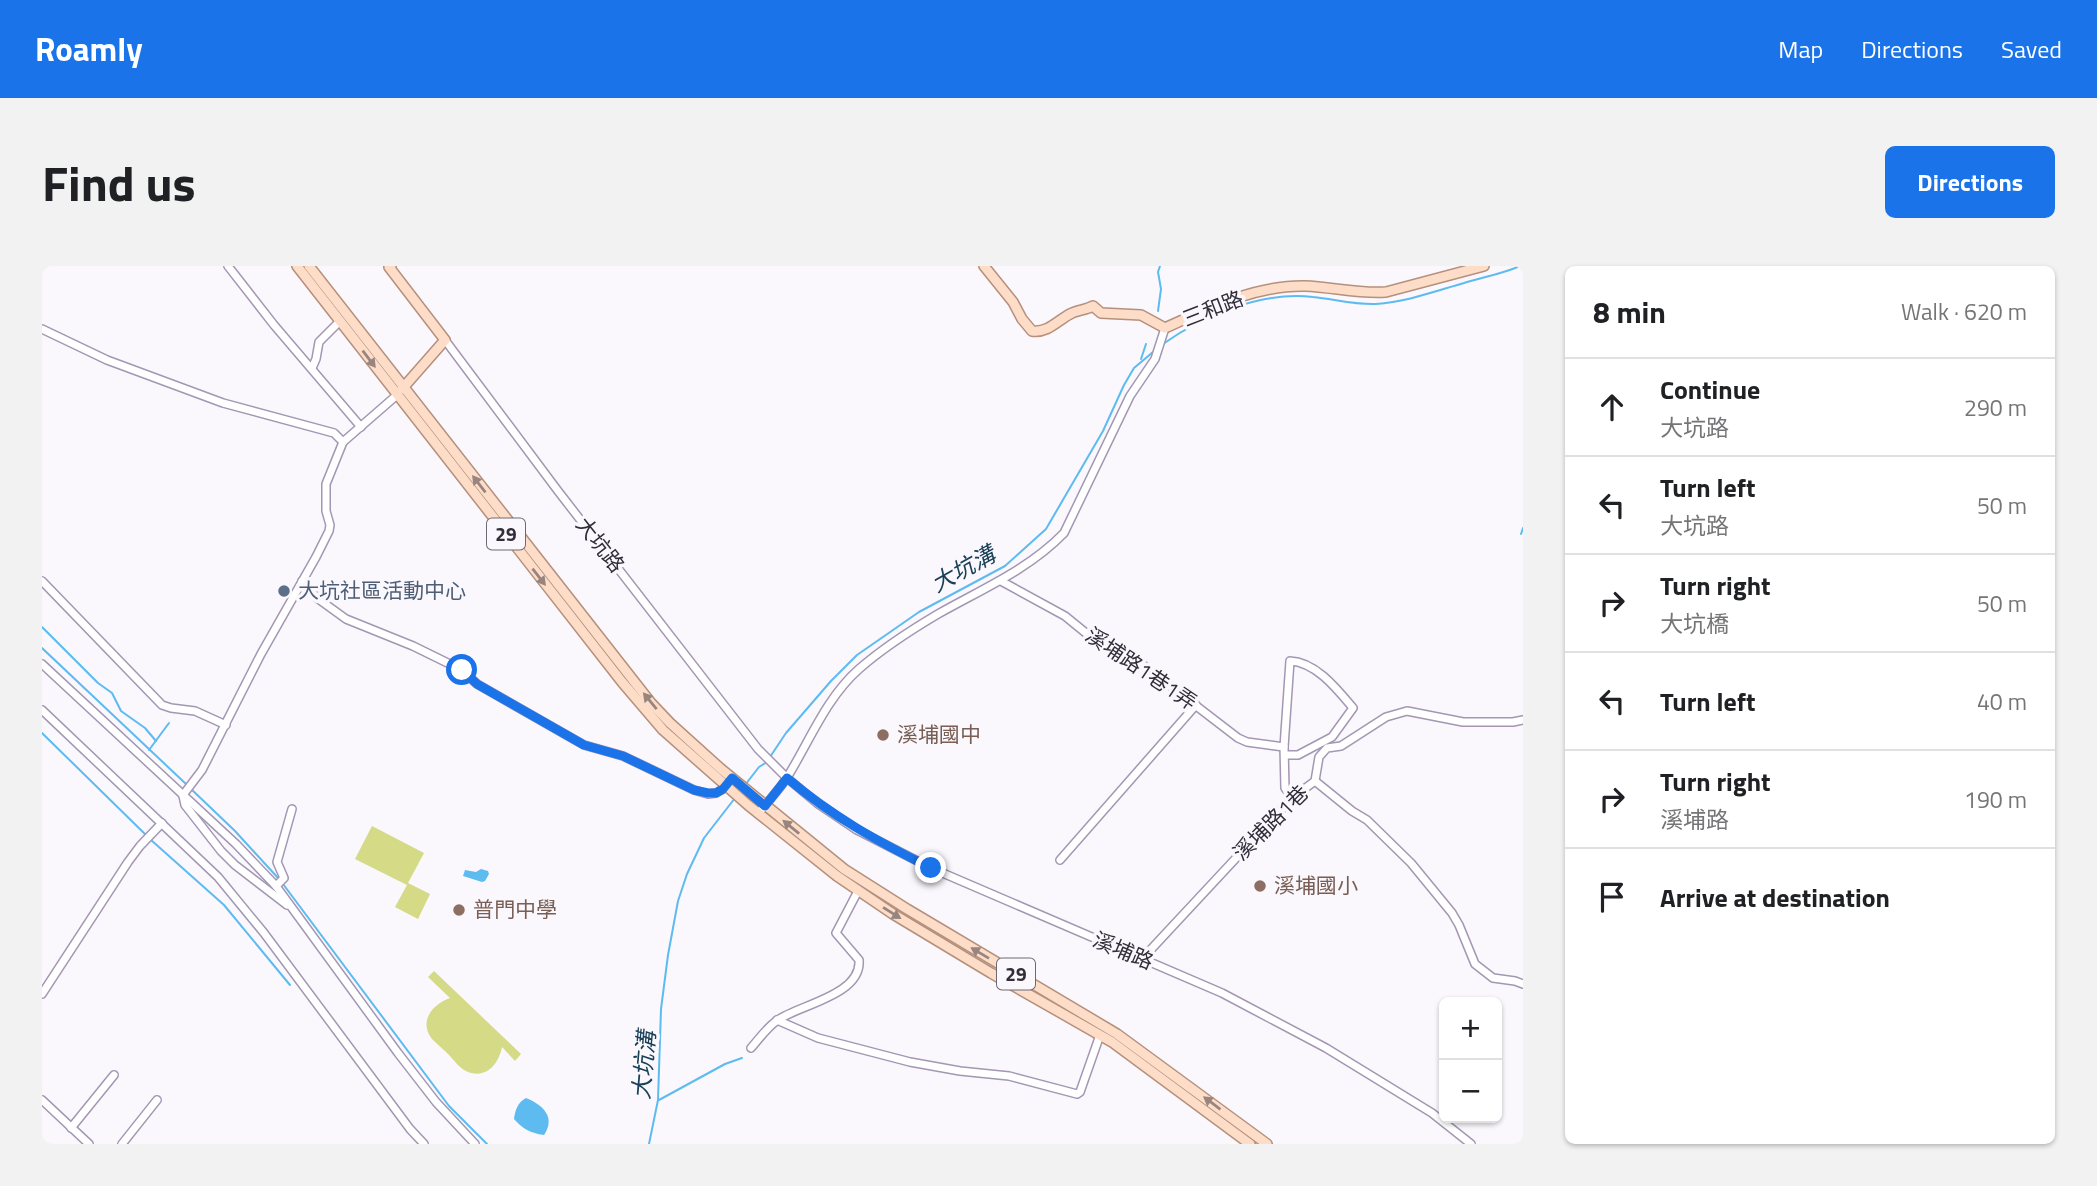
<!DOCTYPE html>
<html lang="en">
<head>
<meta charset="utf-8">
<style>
  :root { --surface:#fff; --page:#f2f2f2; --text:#202124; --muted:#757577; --line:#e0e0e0; --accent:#1a73e8 }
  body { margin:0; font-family:"Titillium Web","Noto Sans TC",sans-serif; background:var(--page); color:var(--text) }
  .controls { position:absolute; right:21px; bottom:21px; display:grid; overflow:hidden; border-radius:10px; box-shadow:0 2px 5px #0004 }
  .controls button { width:63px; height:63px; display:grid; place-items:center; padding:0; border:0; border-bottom:2px solid var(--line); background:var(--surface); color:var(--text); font:35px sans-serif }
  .stop { position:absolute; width:21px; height:21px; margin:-16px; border:5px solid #1a73e8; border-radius:50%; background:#fff }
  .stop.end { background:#1a73e8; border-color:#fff; box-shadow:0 2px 7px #0008 }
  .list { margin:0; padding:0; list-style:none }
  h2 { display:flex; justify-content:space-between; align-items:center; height:91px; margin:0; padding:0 28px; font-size:30px }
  h2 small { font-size:23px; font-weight:400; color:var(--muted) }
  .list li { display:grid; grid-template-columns:46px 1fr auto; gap:21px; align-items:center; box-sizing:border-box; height:98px; padding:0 28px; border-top:2px solid var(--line) }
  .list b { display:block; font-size:26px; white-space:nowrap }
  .list p { margin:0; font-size:23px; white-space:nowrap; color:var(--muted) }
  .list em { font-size:23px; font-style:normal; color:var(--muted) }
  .icon { flex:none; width:38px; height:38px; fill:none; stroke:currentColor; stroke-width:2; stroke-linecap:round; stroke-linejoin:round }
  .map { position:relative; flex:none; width:1481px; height:878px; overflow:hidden; border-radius:10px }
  header { display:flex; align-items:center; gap:42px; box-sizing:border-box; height:98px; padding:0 35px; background:var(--accent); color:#fff }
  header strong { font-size:33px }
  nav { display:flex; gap:38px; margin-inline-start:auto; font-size:24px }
  .intro { display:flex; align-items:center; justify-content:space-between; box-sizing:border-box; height:168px; padding:0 42px }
  h1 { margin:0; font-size:49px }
  .button { padding:18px 32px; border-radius:10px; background:var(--accent); color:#fff; font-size:24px; font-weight:700 }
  main { display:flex; gap:42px; padding:0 42px }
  aside { flex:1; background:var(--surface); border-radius:10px; box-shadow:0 2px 5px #0004 }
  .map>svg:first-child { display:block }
  .green { fill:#d4da86 }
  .water { fill:#5dbbf0 }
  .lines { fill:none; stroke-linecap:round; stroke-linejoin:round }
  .stream { stroke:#5dbbf0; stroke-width:2 }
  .minor-casing { stroke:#a397b3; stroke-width:10 }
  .major-casing { stroke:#b5907c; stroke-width:12 }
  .minor { stroke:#fff; stroke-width:7 }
  .major { stroke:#fdddc7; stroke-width:9 }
  .oneway { fill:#988580 }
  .route { stroke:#1a73e8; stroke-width:9 }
  .service-dot { fill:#5c6f8a; stroke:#faf7fd; stroke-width:2.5 }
  .education-dot { fill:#8d6e63; stroke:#faf7fd; stroke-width:2.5 }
  .labels { text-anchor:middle; stroke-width:7; stroke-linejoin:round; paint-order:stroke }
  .shield { fill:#faf7fd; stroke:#6e6a73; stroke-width:2 }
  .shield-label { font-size:19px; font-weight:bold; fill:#322d38 }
  .street-label { font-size:21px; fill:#322d38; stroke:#faf7fd }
  .service-label { font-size:21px; fill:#4e5e75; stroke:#faf7fd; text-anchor:start }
  .education-label { font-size:21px; fill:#785e54; stroke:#faf7fd; text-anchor:start }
  .water-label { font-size:23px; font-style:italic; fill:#184056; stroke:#faf7fd }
</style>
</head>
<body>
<header>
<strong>Roamly</strong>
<nav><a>Map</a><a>Directions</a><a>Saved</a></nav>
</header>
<div class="intro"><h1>Find us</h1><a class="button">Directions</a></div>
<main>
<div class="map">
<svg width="1481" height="878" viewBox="0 0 1481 878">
  <rect width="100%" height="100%" fill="#faf7fd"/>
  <g class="green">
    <path d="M330 560 382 587 366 617 388 628 376 653 353 641 365 619 313 593Z"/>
    <path d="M392 705 479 788 473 795 460 781C457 797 445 813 426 806 418 803 412 794 406 788 401 783 395 778 390 773 376 755 391 738 408 732L386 711Z"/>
  </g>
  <g class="water">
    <path d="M439 603 446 605 447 608 443 615 440 616 421 610 423 604 434 606Z"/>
    <path d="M484 832C501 839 514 851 502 869 488 867 481 863 472 853 473 844 476 836 484 832Z"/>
  </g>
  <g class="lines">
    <g class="stream">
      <path d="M1116 45 1119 23 1116 6 1118 0"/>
      <path d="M1121 78C1162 49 1220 25 1271 31 1292 33 1313 39 1334 38 1364 36 1394 25 1422 17 1441 11 1460 8 1478 0"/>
      <path d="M1099 93 1104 78"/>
      <path d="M1479 268 1481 262"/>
      <path d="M0 361 56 417 70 427 79 445 103 462 114 475"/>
      <path d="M0 382 144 518"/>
      <path d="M0 467 105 570"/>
      <path d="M107 484 127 457"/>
      <path d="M728 491 744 467 789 415 815 389 877 346 963 300 1004 263 1061 165 1082 119 1092 102 1111 86"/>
      <path d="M703 519 717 501 725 496"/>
      <path d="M148 522 193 565 237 613"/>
      <path d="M109 574 182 639 248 719"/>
      <path d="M241 618 407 840 445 878"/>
      <path d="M617 834 683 798 700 792"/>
      <path d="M607 878 616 834 619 743 626 689 636 635 645 608 662 572 693 532"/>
    </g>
    <defs>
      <g id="minor">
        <path d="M186 0 232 59 319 161"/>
        <path d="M0 63 65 94 181 137 292 167 301 176"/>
        <path d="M403 74 516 225 716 483 745 512 775 537 815 564 889 602 1180 727 1284 782 1390 847 1429 878"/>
        <path d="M270 102 274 93 277 76 298 55"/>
        <path d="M0 315 120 439 129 442 153 445 184 459"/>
        <path d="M260 315 275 332 304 353 371 380 420 404 435 418 542 479 581 490 652 524 666 528 674 527 681 523 685 517"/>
        <path d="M959 315 1023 350 1050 372 1101 399 1196 472 1205 476 1242 481"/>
        <path d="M0 398 194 578 234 620 356 787 394 836 433 878"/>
        <path d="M0 444 176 611 222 667 368 863 382 878"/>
        <path d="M1243 489H1256L1290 471 1311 442C1295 423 1274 396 1248 395L1242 481 1243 522 1250 532"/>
        <path d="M1273 515 1310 545 1325 554 1369 597 1410 647 1417 659 1433 698 1451 712 1473 715 1481 718"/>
        <path d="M141 529 160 504 219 388 274 291 287 265 288 259 284 245V218L301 176 355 129"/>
        <path d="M141 530 143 539 179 585 193 599 245 639"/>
        <path d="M716 548C726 535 738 523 746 510 768 474 785 431 817 403 841 382 869 364 896 348 940 323 986 304 1022 267L1088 130 1113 93 1123 62"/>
        <path d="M1018 594 1154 439"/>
        <path d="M234 620 242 612 235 596 250 543"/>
        <path d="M1100 693 1250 532 1273 515 1277 491 1285 482 1299 480 1344 451 1365 445 1421 456H1471L1481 454"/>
        <path d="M0 728 86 596 98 580 120 557"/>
        <path d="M735 754 776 772 868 796 918 805 967 810 1035 828 1038 826 1058 769"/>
        <path d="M709 782C717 773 726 760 736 754 757 739 820 729 817 694L794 667 816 625"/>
        <path d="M0 834 47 878"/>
        <path d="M29 862 72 809"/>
        <path d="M80 878 115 834"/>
      </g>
      <g id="major">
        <path d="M255 0 580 416 621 464 706 539 795 610 851 648 949 707 1070 776 1208 878"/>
        <path d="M267 0 609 437 628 457 679 503 802 603 865 643 1075 768 1225 878"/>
        <path d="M349 0 347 1 403 74 360 123"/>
        <path d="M942 0 971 36 980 53 990 65C1006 67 1015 55 1028 48 1035 44 1044 44 1051 40L1059 47 1099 49 1123 62C1167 42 1214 19 1263 20 1290 21 1317 28 1344 26L1442 0"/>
      </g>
    </defs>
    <use href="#minor" class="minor-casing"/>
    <use href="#major" class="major-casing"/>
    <use href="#minor" class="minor"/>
    <use href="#major" class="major"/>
  </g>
  <defs><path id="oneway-solid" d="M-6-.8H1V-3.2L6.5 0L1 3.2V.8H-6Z" transform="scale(1.75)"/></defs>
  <g class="oneway">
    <use href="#oneway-solid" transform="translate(327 93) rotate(53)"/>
    <use href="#oneway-solid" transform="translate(437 218) rotate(-128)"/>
    <use href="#oneway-solid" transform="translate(497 311) rotate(52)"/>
    <use href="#oneway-solid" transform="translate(608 435) rotate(-129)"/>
    <use href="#oneway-solid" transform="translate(749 561) rotate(-141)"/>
    <use href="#oneway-solid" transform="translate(850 647) rotate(32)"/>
    <use href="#oneway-solid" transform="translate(938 687) rotate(-149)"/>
    <use href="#oneway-solid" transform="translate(1170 837) rotate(-143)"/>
  </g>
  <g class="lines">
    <path class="route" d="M420 404 435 418 542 479 581 490 652 524 666 527H674L681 523 690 512 723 540 745 512C791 551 835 575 889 602"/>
  </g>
  <circle class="service-dot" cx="242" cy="325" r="7"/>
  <g class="education-dot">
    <circle cx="841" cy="469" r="7"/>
    <circle cx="1218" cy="620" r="7"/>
    <circle cx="417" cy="644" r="7"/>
  </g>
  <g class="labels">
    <g class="shield">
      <rect x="445" y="252.5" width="38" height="31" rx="5"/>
      <rect x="955" y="692.5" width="38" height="31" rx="5"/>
    </g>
    <g class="shield-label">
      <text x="464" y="275">29</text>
      <text x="974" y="715">29</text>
    </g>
    <g class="street-label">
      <text transform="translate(1171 43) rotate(-21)" y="7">三和路</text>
      <text transform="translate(558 279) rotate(52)" y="7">大坑路</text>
      <text transform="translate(1099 403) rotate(34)" y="7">溪埔路1巷1弄</text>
      <text transform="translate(1229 557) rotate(-45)" y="7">溪埔路1巷</text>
      <text transform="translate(1081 685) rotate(23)" y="7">溪埔路</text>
    </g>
    <g class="service-label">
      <text x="256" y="332">大坑社區活動中心</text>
    </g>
    <g class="education-label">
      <text x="855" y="476">溪埔國中</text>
      <text x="1232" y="627">溪埔國小</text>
      <text x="431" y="651">普門中學</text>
    </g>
    <g class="water-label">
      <text transform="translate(921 303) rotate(-29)" y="8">大坑溝</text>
      <text transform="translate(602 799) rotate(-85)" y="8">大坑溝</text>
    </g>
  </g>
</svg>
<div class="controls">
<button>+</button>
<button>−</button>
</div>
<div class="stop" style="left:420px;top:404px"></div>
<div class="stop end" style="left:889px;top:602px"></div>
</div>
<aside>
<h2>8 min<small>Walk · 620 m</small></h2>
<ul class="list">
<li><svg class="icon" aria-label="ahead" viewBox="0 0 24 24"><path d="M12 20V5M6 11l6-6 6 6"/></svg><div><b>Continue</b><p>大坑路</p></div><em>290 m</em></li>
<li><svg class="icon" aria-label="left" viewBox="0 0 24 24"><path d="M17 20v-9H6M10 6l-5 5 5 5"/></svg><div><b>Turn left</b><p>大坑路</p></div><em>50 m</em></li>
<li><svg class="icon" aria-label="right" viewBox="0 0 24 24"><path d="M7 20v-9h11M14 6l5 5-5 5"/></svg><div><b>Turn right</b><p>大坑橋</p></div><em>50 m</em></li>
<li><svg class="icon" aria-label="left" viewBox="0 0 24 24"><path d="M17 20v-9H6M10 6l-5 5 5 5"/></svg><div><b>Turn left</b></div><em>40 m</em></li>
<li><svg class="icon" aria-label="right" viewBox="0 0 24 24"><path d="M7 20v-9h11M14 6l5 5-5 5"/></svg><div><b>Turn right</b><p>溪埔路</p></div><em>190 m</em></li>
<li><svg class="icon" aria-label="arrive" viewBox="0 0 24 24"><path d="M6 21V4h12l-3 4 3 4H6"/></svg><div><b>Arrive at destination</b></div></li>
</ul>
</aside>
</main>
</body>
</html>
